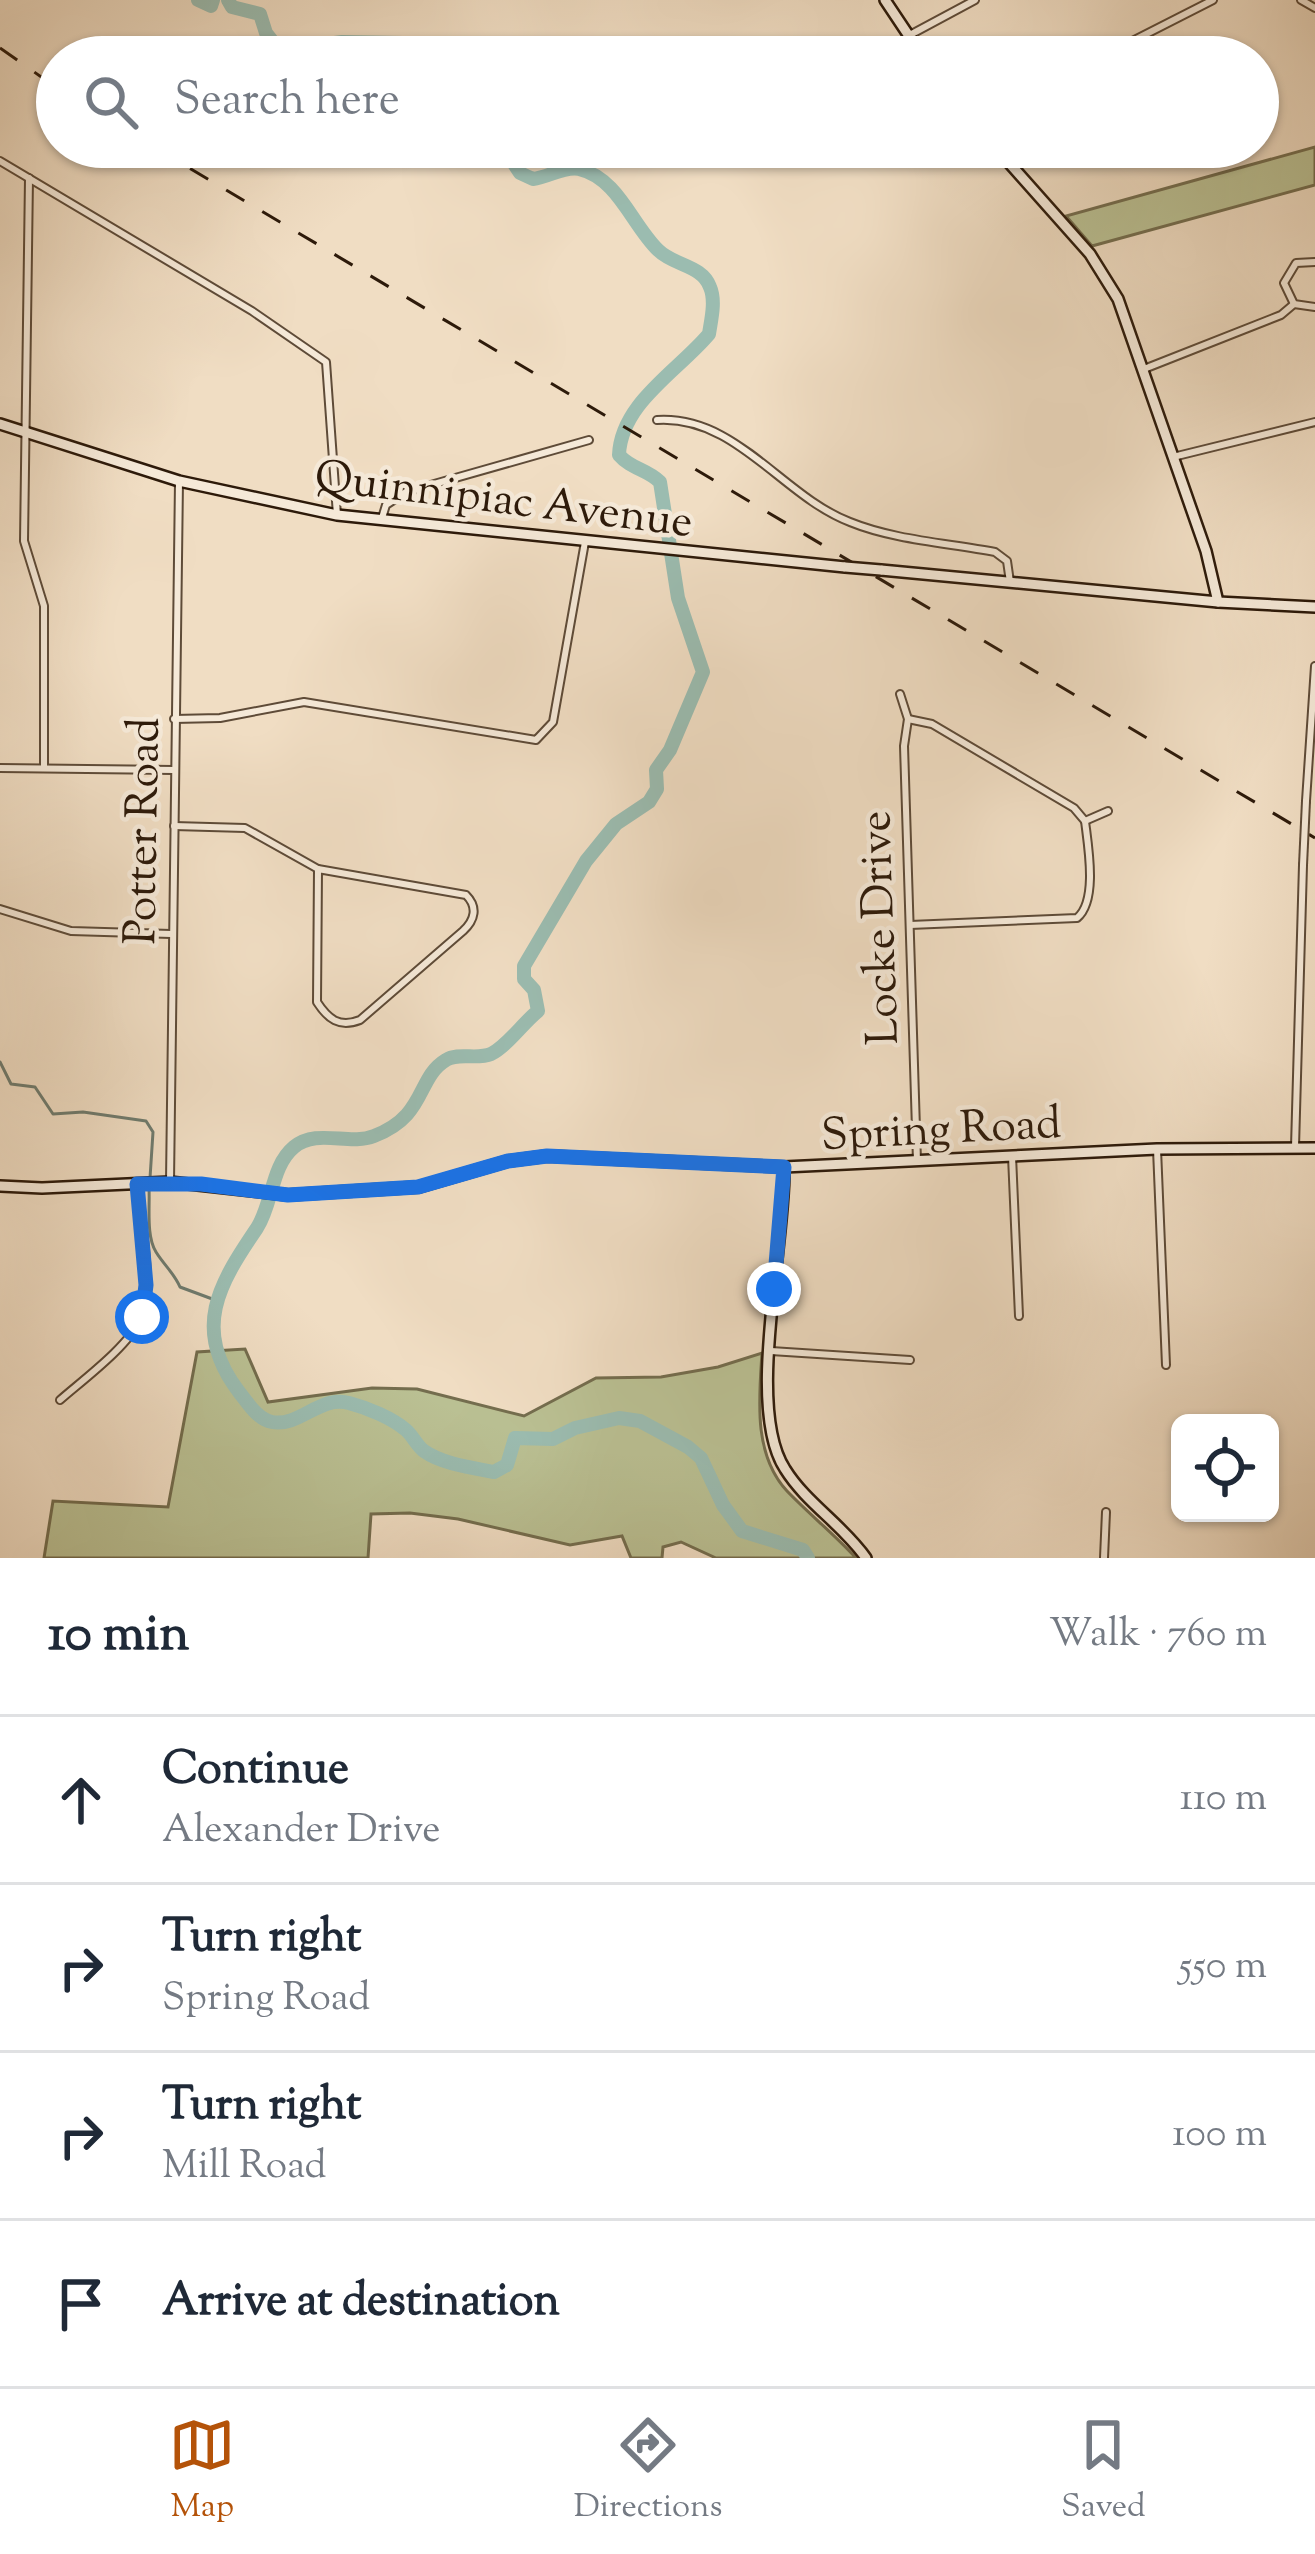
<!DOCTYPE html>
<html lang="en">
<head>
<meta charset="utf-8">
<style>
  :root { --surface:#fff; --page:#f6f6f7; --text:#1f2937; --muted:#747a83; --line:#e0e1e3; --accent:#b45309 }
  body { margin:0; font-family:"Sorts Mill Goudy",serif; background:var(--page); color:var(--text) }
  .controls { position:absolute; right:36px; bottom:36px; display:grid; overflow:hidden; border-radius:18px; box-shadow:0 3px 9px #0004 }
  .controls button { width:108px; height:108px; display:grid; place-items:center; padding:0; border:0; border-bottom:3px solid var(--line); background:var(--surface); color:var(--text); font:60px sans-serif }
  .stop { position:absolute; width:36px; height:36px; margin:-27px; border:9px solid #1a73e8; border-radius:50%; background:#fff }
  .stop.end { background:#1a73e8; border-color:#fff; box-shadow:0 3px 12px #0008 }
  .list { margin:0; padding:0; list-style:none }
  h2 { display:flex; justify-content:space-between; align-items:center; height:156px; margin:0; padding:0 48px; font-size:51px }
  h2 small { font-size:39px; font-weight:400; color:var(--muted) }
  .list li { display:grid; grid-template-columns:78px 1fr auto; gap:36px; align-items:center; box-sizing:border-box; height:168px; padding:0 48px; border-top:3px solid var(--line) }
  .list b { display:block; font-size:45px; white-space:nowrap }
  .list p { margin:0; font-size:39px; white-space:nowrap; color:var(--muted) }
  .list em { font-size:39px; font-style:normal; color:var(--muted) }
  .icon { flex:none; width:66px; height:66px; fill:none; stroke:currentColor; stroke-width:2; stroke-linecap:round; stroke-linejoin:round }
  .map { position:relative; flex:none; width:1315px; height:1558px; overflow:hidden }
  .search { position:absolute; background:var(--surface); box-shadow:0 3px 9px #0004; left:36px; right:36px; top:36px; height:132px; display:flex; align-items:center; gap:30px; box-sizing:border-box; padding:0 42px; border-radius:66px; color:var(--muted); font-size:45px }
  .sheet { height:828px; background:var(--surface) }
  nav { display:flex; justify-content:space-around; align-items:center; box-sizing:border-box; height:168px; border-top:3px solid var(--line); background:var(--surface); font-size:33px; color:var(--muted) }
  nav a { display:grid; justify-items:center; gap:6px }
  nav .on { color:var(--accent) }
  .map>svg:first-child { display:block }
  .green { fill:#bac093; stroke:#746d4e; stroke-width:3 }
  .lines { fill:none; stroke-linecap:round; stroke-linejoin:round }
  .stream { stroke:#6f7b6e; stroke-width:3 }
  .river { stroke:#9bbcb0; stroke-width:14 }
  .street-casing { stroke:#5e4b38; stroke-width:10 }
  .secondary-casing { stroke:#2d1a0a; stroke-width:14 }
  .street { stroke:#f5e9d8; stroke-width:6 }
  .secondary { stroke:#f5e9d8; stroke-width:9 }
  .rail { stroke:#2d1a0a; stroke-width:3; stroke-dasharray:21 21; stroke-linecap:butt }
  .street-bridge-casing { stroke:#5e4b38; stroke-width:10; stroke-linecap:butt }
  .secondary-bridge-casing { stroke:#2d1a0a; stroke-width:14; stroke-linecap:butt }
  .street-bridge { stroke:#f5e9d8; stroke-width:6 }
  .secondary-bridge { stroke:#f5e9d8; stroke-width:9 }
  .route { stroke:#1a73e8; stroke-width:15 }
  .labels { text-anchor:middle; stroke-width:9; stroke-linejoin:round; paint-order:stroke }
  .street-label { font-size:45px; fill:#2d1a0a; stroke:#f5e9d8 }
</style>
</head>
<body>
<div class="map">
<svg width="1315" height="1558" viewBox="0 0 1315 1558">
  <rect width="100%" height="100%" fill="#f0ddc3"/>
  <filter id="stains"><feTurbulence type="fractalNoise" baseFrequency=".00167" numOctaves="4"/><feColorMatrix values="0 0 0 0 .2 0 0 0 0 .09 0 0 0 0 .02 0 0 0 .5 -.17"/></filter>
  <radialGradient id="worn" r=".72"><stop offset=".6" stop-color="#630" stop-opacity="0"/><stop offset="1" stop-color="#630" stop-opacity=".3"/></radialGradient>
  <g class="green">
    <path d="M1315 147V185L1092 246 1066 216Z"/>
    <path d="M245 1349 268 1402 372 1388 417 1389 524 1416 596 1378 661 1377 718 1367 762 1353C759 1399 753 1454 787 1491 809 1514 834 1534 856 1558H716L681 1542 663 1547 662 1558H631L622 1536 570 1545 458 1519 410 1513 371 1514 368 1558H44L53 1501 168 1507 197 1352Z"/>
  </g>
  <g class="lines">
    <g class="stream">
      <path d="M0 1062 11 1084 35 1087 53 1114 83 1112 146 1121 153 1132 150 1178"/>
      <path d="M149 1188C150 1207 146 1236 156 1252 164 1265 174 1273 180 1287L215 1300"/>
    </g>
    <g class="river">
      <path d="M198 0 211 6 213 0"/>
      <path d="M228 0 232 7 260 14 266 33 277 47 290 49 342 42 403 43 405 57"/>
      <path d="M503 147 520 173 533 179C549 177 564 166 579 169 618 178 632 225 658 250 674 266 702 265 710 287 716 301 711 320 709 334 678 371 621 403 619 455 631 469 647 469 660 482L678 598 703 672 670 750 656 770 657 789 649 802 616 824 586 861 524 966V979L534 990 538 1011C523 1023 507 1046 491 1054 477 1060 458 1052 446 1060 416 1078 427 1116 374 1136 349 1146 317 1128 294 1147 271 1166 273 1203 257 1228 219 1284 191 1329 239 1392 248 1403 257 1419 272 1422 300 1427 320 1395 349 1403 368 1408 392 1418 406 1430 413 1436 417 1446 424 1451 442 1464 473 1468 494 1472L507 1465 515 1438 553 1439 575 1428 619 1418 640 1421 688 1447 701 1458 723 1505 742 1531 803 1550 808 1558"/>
    </g>
    <defs>
      <g id="street">
        <path d="M1301 0 1315 8"/>
        <path d="M908 36 975 0"/>
        <path d="M1101 57 1213 0"/>
        <path d="M0 161 252 311 326 362 337 515"/>
        <path d="M29 178 24 541 44 606V768"/>
        <path d="M1315 262 1296 263 1284 283 1294 304 1315 307"/>
        <path d="M1144 369 1281 315 1294 304"/>
        <path d="M657 420C736 415 782 496 850 522 894 540 948 543 995 552L1007 561 1010 582"/>
        <path d="M1173 457 1315 422"/>
        <path d="M382 518 386 505 406 492 589 440"/>
        <path d="M900 694 908 719 904 746 917 1161"/>
        <path d="M174 719 220 718 304 702 536 740 553 722 585 542"/>
        <path d="M908 719 932 724 1074 808 1085 821 1108 811"/>
        <path d="M0 768 174 770"/>
        <path d="M1306 801 1315 666"/>
        <path d="M174 826 245 828 318 869"/>
        <path d="M318 869 466 895C478 907 475 920 463 931L360 1020C339 1028 328 1019 317 1002Z"/>
        <path d="M0 909 71 931 171 934"/>
        <path d="M910 925 1077 918C1098 901 1088 846 1085 821"/>
        <path d="M1295 1147 1303 865"/>
        <path d="M1157 1149 1166 1365"/>
        <path d="M1012 1156 1019 1316"/>
        <path d="M170 1182 179 481"/>
        <path d="M771 1351 910 1360"/>
        <path d="M60 1400C84 1379 129 1346 141 1318 155 1288 140 1217 137 1183"/>
        <path d="M1104 1558 1106 1512"/>
      </g>
      <g id="secondary">
        <path d="M885 0 923 57"/>
        <path d="M995 147 1090 254 1118 299 1206 551 1218 602"/>
        <path d="M0 424 179 481 337 515 845 567"/>
        <path d="M881 570 1218 602 1315 607"/>
        <path d="M784 1167C786 1243 745 1408 785 1469 806 1503 843 1525 866 1558"/>
        <path d="M0 1186 42 1188 170 1182 288 1195 419 1187 508 1161 547 1156 784 1167 1157 1149 1315 1148"/>
      </g>
    </defs>
    <use href="#street" class="street-casing"/>
    <use href="#secondary" class="secondary-casing"/>
    <use href="#street" class="street"/>
    <use href="#secondary" class="secondary"/>
    <g class="rail">
      <path d="M0 48 57 88"/>
      <path d="M154 147 1315 838"/>
    </g>
    <defs>
      <path id="street-bridge" d="M1303 865 1306 801"/>
      <path id="secondary-bridge" d="M845 567 881 570"/>
    </defs>
    <use href="#street-bridge" class="street-bridge-casing"/>
    <use href="#secondary-bridge" class="secondary-bridge-casing"/>
    <use href="#street-bridge" class="street-bridge"/>
    <use href="#secondary-bridge" class="secondary-bridge"/>
  </g>
  <g class="lines">
    <path class="route" d="M142 1317 146 1285 137 1184H201L288 1195 418 1187 508 1161 547 1156 784 1167 774 1289"/>
  </g>
  <g class="labels">
    <g class="street-label">
      <text transform="translate(504 497) rotate(7)" y="16">Quinnipiac Avenue</text>
      <text transform="translate(140 831) rotate(-89)" y="16">Potter Road</text>
      <text transform="translate(877 928) rotate(-92)" y="16">Locke Drive</text>
      <text transform="translate(941 1127) rotate(-3)" y="16">Spring Road</text>
    </g>
  </g>
  <rect width="100%" height="100%" filter="url(#stains)"/>
  <rect width="100%" height="100%" fill="url(#worn)"/>
</svg>
<div class="controls">
<button><svg class="icon" aria-label="locate" viewBox="0 0 24 24"><circle cx="12" cy="12" r="6"/><path d="M12 2v4M12 18v4M2 12h4M18 12h4"/></svg></button>
</div>
<div class="stop" style="left:142px;top:1317px"></div>
<div class="stop end" style="left:774px;top:1289px"></div>
<div class="search"><svg class="icon" aria-label="search" viewBox="0 0 24 24"><circle cx="10" cy="10" r="6"/><path d="M15 15l6 6"/></svg>Search here</div>
</div>
<section class="sheet">
<h2>10 min<small>Walk · 760 m</small></h2>
<ul class="list">
<li><svg class="icon" aria-label="ahead" viewBox="0 0 24 24"><path d="M12 20V5M6 11l6-6 6 6"/></svg><div><b>Continue</b><p>Alexander Drive</p></div><em>110 m</em></li>
<li><svg class="icon" aria-label="right" viewBox="0 0 24 24"><path d="M7 20v-9h11M14 6l5 5-5 5"/></svg><div><b>Turn right</b><p>Spring Road</p></div><em>550 m</em></li>
<li><svg class="icon" aria-label="right" viewBox="0 0 24 24"><path d="M7 20v-9h11M14 6l5 5-5 5"/></svg><div><b>Turn right</b><p>Mill Road</p></div><em>100 m</em></li>
<li><svg class="icon" aria-label="arrive" viewBox="0 0 24 24"><path d="M6 21V4h12l-3 4 3 4H6"/></svg><div><b>Arrive at destination</b></div></li>
</ul>
</section>
<nav>
<a class="on"><svg class="icon" aria-label="map" viewBox="0 0 24 24"><path d="M3 6l6-2 6 2 6-2v14l-6 2-6-2-6 2zM9 4v14M15 6v14"/></svg>Map</a>
<a><svg class="icon" aria-label="directions" viewBox="0 0 24 24"><path d="M12 3l9 9-9 9-9-9zM9 14v-3h6M13 9l2 2-2 2"/></svg>Directions</a>
<a><svg class="icon" aria-label="saved" viewBox="0 0 24 24"><path d="M7 4h10v16l-5-4-5 4z"/></svg>Saved</a>
</nav>
</body>
</html>
